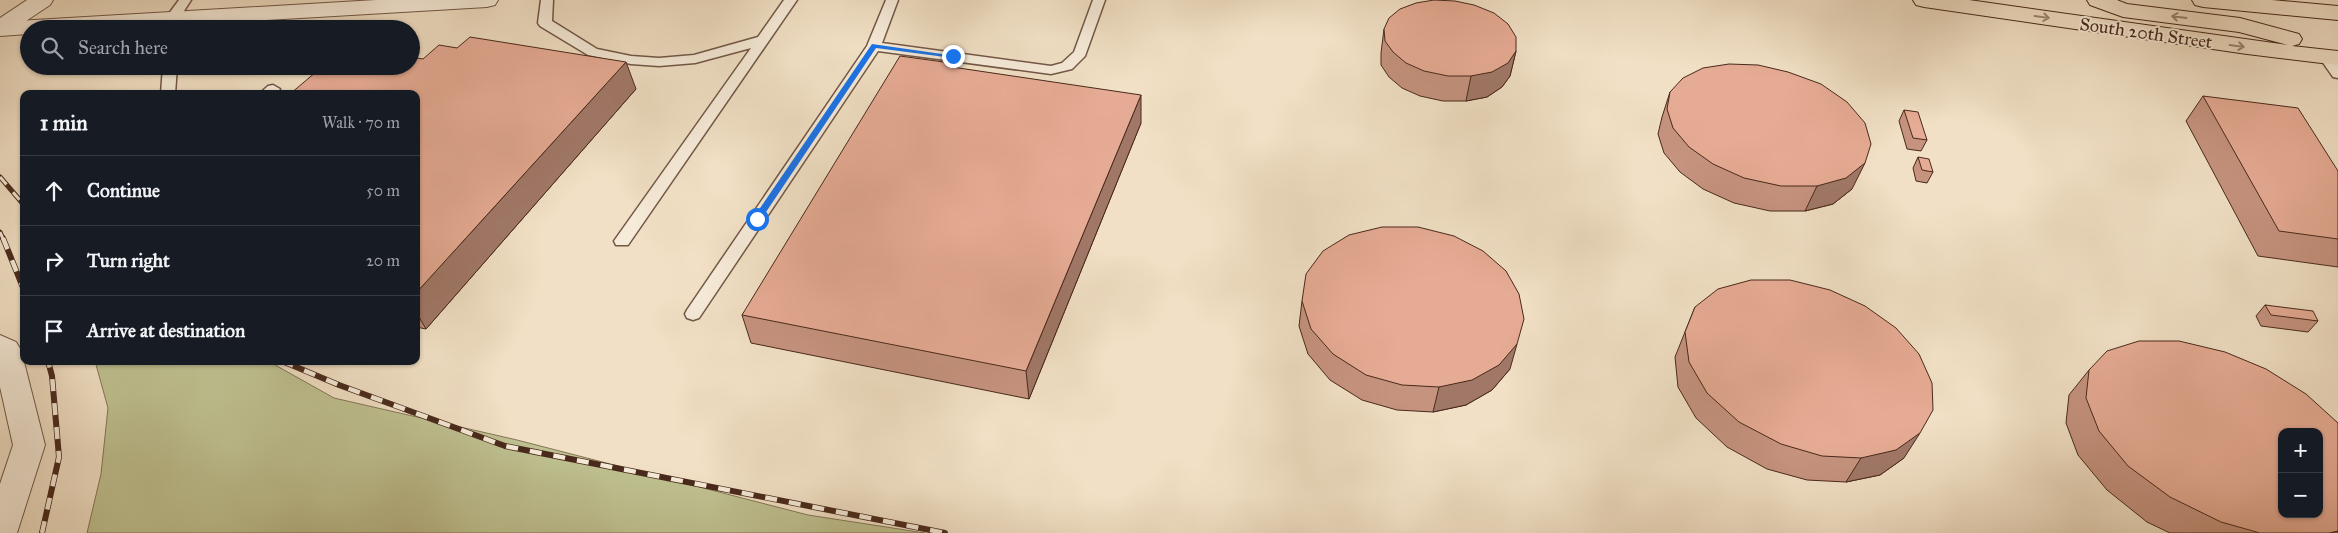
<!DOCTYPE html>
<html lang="en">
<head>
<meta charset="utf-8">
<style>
  :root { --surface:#171b24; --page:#20242c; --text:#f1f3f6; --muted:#9ea1a6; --line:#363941 }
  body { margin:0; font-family:"IM FELL Great Primer",serif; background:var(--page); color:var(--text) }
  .controls { position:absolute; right:15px; bottom:15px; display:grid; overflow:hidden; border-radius:10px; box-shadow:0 1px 4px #0004 }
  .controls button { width:45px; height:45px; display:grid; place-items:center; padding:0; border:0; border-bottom:1px solid var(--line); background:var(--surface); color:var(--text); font:25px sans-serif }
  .stop { position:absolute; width:15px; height:15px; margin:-11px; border:4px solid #1a73e8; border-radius:50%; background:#fff }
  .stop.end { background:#1a73e8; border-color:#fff; box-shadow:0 1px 5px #0008 }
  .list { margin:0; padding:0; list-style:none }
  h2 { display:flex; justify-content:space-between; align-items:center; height:65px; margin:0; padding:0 20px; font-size:21px }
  h2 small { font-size:16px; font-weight:400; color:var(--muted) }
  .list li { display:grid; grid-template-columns:32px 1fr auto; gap:15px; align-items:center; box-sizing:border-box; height:70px; padding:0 20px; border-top:1px solid var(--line) }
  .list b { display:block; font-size:19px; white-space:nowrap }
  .list em { font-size:16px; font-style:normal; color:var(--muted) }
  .icon { flex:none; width:28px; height:28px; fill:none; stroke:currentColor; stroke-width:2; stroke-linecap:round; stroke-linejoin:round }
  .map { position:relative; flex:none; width:2338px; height:533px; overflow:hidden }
  .search { position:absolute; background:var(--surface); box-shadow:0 1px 4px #0004; left:20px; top:20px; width:400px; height:55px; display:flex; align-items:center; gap:12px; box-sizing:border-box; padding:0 18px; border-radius:28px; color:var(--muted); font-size:19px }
  .panel { position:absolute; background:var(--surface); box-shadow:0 1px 4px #0004; left:20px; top:90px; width:400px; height:275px; border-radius:10px }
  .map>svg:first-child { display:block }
  .green { fill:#bfc191; stroke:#847556 }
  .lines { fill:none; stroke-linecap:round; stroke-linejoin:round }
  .service-casing { stroke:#725746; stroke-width:3 }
  .minor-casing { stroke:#725746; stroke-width:2 }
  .tertiary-casing { stroke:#725746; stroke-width:2 }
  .primary-casing { stroke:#48291b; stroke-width:2 }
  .service { fill:#f6ebd9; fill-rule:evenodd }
  .minor { fill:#f6ebd9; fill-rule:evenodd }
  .tertiary { fill:#f6ebd9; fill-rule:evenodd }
  .primary { fill:#f1e0c5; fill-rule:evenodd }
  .rail-far1-casing { stroke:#48291b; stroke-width:5 }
  .rail-casing { stroke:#48291b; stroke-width:6 }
  .rail-far1 { stroke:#f6ebd9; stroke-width:3; stroke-dasharray:10; stroke-linecap:butt }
  .rail { stroke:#f6ebd9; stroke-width:4.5; stroke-dasharray:12; stroke-linecap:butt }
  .wall { fill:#c6937f; stroke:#48291b }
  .shaded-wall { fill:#a17868; stroke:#48291b }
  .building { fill:#e6ab94; stroke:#48291b; fill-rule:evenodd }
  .oneway { stroke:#9c8470 }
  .route { fill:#1a73e8 }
  .labels { text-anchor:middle; stroke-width:4; stroke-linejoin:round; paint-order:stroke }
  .street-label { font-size:18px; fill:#48291b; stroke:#f6ebd9 }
</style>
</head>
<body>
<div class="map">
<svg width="2338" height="533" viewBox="0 0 2338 533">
  <rect width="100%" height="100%" fill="#f1e0c5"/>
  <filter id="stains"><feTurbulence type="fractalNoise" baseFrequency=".004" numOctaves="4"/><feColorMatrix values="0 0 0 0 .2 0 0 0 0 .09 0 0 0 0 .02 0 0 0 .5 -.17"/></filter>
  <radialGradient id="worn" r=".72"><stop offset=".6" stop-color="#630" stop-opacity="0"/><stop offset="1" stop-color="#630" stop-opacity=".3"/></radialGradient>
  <path class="green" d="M95 361H268L334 398 517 440 808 515 925 533H87L101 474 108 408Z"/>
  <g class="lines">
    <defs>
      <g id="service">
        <path d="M179 0H191L177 22H167L165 19Z"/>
        <path d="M541 0H553L552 21 597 49 631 56 659 58 694 55 758 37 784 0H797L628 245H616L614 241 751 48 695 63 659 66 631 64 588 55 540 26 538 23Z"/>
        <path d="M886 0H898L882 43 1051 66 1062 63 1074 52 1093 0H1105L1085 56 1072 69 1051 74 878 51 699 318 693 320 687 318 685 314 687 310 867 46Z"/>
        <path d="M2326 53 2331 54 2338 64V78L2333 77 2319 57Z"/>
        <path d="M163 66H177L175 94H161Z"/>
        <path d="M273 85 280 89 276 94H259L268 86Z"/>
      </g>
      <g id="minor">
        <path d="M27 0H53L50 5 8 33 0 35V18Z"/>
        <path d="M0 335 16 342 21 350 45 445 17 533H0V484L13 445 0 387Z"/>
      </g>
      <path id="tertiary" d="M376 0H498L495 5 487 7 117 29H29V34L0 36V22Z"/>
      <g id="primary">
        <path d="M1913 0H1969L2288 45 2239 32 2123 17 2090 5 2087 0H2117L2127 4 2240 18 2299 34 2302 39 2299 44 2292 46 2338 51V65L2247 54 1924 7 1916 5Z"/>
        <path d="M2192 0H2272L2338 6V20L2203 7 2195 5Z"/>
      </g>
    </defs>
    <use href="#service" class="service-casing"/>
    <use href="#minor" class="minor-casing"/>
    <use href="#tertiary" class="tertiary-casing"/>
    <use href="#primary" class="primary-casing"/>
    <use href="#service" class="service"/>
    <use href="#minor" class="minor"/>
    <use href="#tertiary" class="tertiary"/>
    <use href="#primary" class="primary"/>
    <defs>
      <g id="rail-far1">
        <path d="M0 177 24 205"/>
        <path d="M0 232 3 239"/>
      </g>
      <g id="rail">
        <path d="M3 238 24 290"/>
        <path d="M282 361 339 385 505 446 945 533"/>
        <path d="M42 533 59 457 52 376 48 361"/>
      </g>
    </defs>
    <use href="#rail-far1" class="rail-far1-casing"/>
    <use href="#rail" class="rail-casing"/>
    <use href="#rail-far1" class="rail-far1"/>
    <use href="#rail" class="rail"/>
  </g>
  <g class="wall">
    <path d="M1384 29 1516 51 1510 76 1502 87 1487 97 1466 101H1443L1420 96 1402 88 1389 77 1381 65V53Z"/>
    <path d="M952 67 1141 123 1029 399 751 343 742 315Z"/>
    <path d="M636 89 426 329 416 327V94Z"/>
    <path d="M1670 92 1852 189 1833 204 1805 211H1770L1734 203 1703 189 1680 172 1664 153 1658 134 1662 117Z"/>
    <path d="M2203 96 2338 171V267L2258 256 2186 121Z"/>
    <path d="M1904 110 1927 140 1921 151 1907 149 1899 121Z"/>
    <path d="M1918 157 1933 172 1927 183 1916 181 1913 168Z"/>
    <path d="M1302 301 1510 369 1492 390 1466 405 1433 412 1397 410 1362 400 1330 380 1308 354 1299 326Z"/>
    <path d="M2265 305 2318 321 2308 332 2261 326 2256 316Z"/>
    <path d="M1695 307 1904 458 1880 475 1846 482 1807 480 1767 469 1727 447 1696 418 1678 387 1675 357Z"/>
    <path d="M2089 370 2338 533H2170L2147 522 2107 490 2078 455 2066 423 2069 395Z"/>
  </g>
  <g class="shaded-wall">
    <path d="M1516 51 1510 76 1502 87 1487 97 1466 101 1471 76Z"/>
    <path d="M626 62 636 89 426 329 416 312V293Z"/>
    <path d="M1141 95V123L1029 399 1026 371Z"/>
    <path d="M1865 163 1852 189 1833 204 1805 211 1817 186Z"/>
    <path d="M1517 344 1510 369 1492 390 1466 405 1433 412 1439 387Z"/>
    <path d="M1920 433 1904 458 1880 475 1846 482 1861 458Z"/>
    <path d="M2338 531V533H2329Z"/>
  </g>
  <g class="building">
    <path d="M1434 0 1455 1 1474 5 1494 13 1508 24 1516 37V51L1508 63 1492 72 1471 76H1448L1424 71 1406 63 1393 52 1385 41 1384 29 1389 18 1400 9 1416 3Z"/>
    <path d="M470 37 626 62 416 293V94H290L323 66H411V57L423 59 439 45 457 48Z"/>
    <path d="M900 56 951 63 952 67 1141 95 1026 371 742 315Z"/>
    <path d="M1729 64 1758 65 1788 72 1821 84 1847 102 1865 123 1871 144 1865 163 1846 178 1817 186H1781L1744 178 1713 164 1689 147 1673 128 1667 109 1670 92 1683 78 1703 68Z"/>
    <path d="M2203 96 2298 108 2338 171V239L2279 231Z"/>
    <path d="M1904 110 1918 112 1927 140 1913 138Z"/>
    <path d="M1918 157 1929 159 1933 172 1922 170Z"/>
    <path d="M1382 227H1418L1454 236 1483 251 1506 271 1519 294 1524 319 1517 344 1499 365 1472 380 1439 387 1402 385 1366 375 1333 354 1311 329 1302 301 1306 274 1323 251 1349 235Z"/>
    <path d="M1751 280H1790L1830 290 1865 306 1896 328 1919 354 1932 383 1933 410 1920 433 1896 450 1861 458 1822 456 1781 444 1739 422 1707 393 1689 362 1685 332 1695 307 1718 289Z"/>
    <path d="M2265 305 2313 311 2318 321 2271 315Z"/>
    <path d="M2139 341H2179L2225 352 2266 369 2306 394 2338 423V531L2329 533H2260L2221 522 2170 497 2128 466 2099 431 2086 398 2089 370 2107 351ZM2282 432H2319V514H2282Z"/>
  </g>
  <defs><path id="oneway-shaft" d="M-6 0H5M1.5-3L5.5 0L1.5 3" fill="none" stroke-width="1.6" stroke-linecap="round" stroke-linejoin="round" transform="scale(1.25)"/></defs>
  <g class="oneway">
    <use href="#oneway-shaft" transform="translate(2042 17) rotate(8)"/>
    <use href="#oneway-shaft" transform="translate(2179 17) rotate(-173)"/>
    <use href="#oneway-shaft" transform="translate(2237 46) rotate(8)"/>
  </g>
  <path class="route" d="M872 44 956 56 953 58 876 48 760 221H754V217Z"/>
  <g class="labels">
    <g class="street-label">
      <text transform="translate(2146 33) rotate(8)" y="6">South 20th Street</text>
    </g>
  </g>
  <rect width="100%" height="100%" filter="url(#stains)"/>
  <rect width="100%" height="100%" fill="url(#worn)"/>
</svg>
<div class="controls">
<button>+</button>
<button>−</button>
</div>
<div class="stop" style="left:757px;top:219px"></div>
<div class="stop end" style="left:953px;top:56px"></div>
<div class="search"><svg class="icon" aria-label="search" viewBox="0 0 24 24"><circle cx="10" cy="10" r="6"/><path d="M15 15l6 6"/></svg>Search here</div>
<section class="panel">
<h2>1 min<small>Walk · 70 m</small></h2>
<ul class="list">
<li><svg class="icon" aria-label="ahead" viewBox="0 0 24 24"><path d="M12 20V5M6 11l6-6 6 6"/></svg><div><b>Continue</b></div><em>50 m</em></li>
<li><svg class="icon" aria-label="right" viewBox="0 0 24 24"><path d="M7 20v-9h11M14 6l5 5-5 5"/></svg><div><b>Turn right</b></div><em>20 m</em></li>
<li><svg class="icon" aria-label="arrive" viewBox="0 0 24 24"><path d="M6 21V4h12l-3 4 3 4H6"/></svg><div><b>Arrive at destination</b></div></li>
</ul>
</section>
</div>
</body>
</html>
